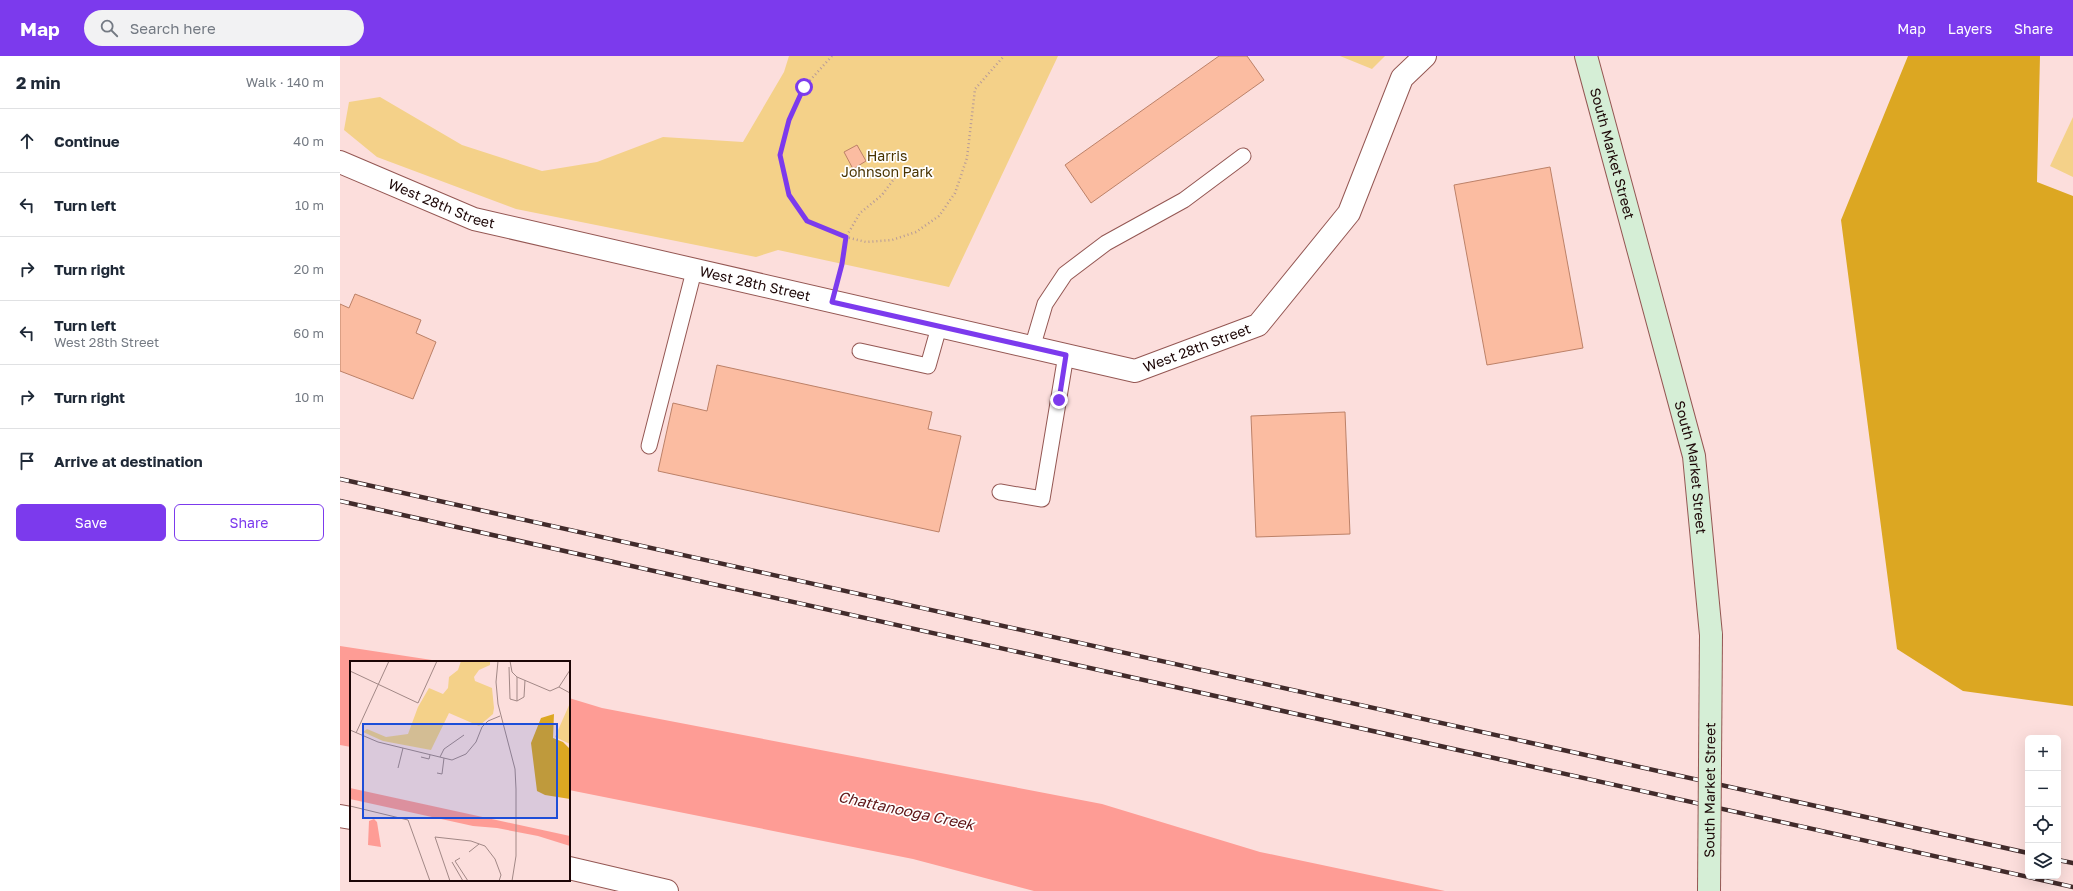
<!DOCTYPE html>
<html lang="en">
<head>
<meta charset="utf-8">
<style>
  :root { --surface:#fff; --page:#f2f2f3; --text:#1f2937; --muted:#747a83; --line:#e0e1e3; --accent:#7c3aed }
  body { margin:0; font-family:"Golos Text",sans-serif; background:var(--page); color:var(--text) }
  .controls { position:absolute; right:12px; bottom:12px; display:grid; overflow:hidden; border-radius:6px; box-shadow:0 4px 16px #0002 }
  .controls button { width:36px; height:36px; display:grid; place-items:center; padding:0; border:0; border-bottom:1px solid var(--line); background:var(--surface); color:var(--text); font:20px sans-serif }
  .stop { position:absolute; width:12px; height:12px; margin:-9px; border:3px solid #7c3aed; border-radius:50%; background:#fff }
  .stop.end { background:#7c3aed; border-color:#fff; box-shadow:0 1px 4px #0008 }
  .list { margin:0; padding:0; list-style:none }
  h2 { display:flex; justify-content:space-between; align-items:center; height:52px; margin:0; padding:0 16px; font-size:17px }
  h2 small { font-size:13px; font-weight:400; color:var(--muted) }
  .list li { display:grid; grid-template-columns:26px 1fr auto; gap:12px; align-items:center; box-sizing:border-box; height:64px; padding:0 16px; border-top:1px solid var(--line) }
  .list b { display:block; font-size:15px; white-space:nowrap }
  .list p { margin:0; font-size:13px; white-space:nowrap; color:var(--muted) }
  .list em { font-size:13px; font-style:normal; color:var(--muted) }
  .actions { display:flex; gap:8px; padding:12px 16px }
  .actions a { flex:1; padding:9px 0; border:1px solid var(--accent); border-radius:6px; text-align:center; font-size:14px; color:var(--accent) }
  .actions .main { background:var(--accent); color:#fff }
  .icon { flex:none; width:22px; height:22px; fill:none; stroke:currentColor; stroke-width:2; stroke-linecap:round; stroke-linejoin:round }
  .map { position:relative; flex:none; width:1733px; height:835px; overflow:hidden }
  header { display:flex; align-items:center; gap:24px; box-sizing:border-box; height:56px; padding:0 20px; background:var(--accent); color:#fff }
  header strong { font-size:19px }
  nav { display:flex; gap:22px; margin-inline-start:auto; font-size:14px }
  .search { width:280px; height:36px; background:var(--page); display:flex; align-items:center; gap:10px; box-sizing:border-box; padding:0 14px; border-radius:22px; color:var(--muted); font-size:15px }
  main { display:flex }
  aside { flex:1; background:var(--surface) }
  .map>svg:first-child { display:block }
  .green { fill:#f4d189 }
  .forest { fill:#dca722 }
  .water { fill:#fe9c95 }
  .building { fill:#fbbca1; stroke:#bc8168 }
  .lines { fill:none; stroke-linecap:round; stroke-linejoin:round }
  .lane-casing { stroke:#945753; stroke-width:17 }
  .street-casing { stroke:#945753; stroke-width:24 }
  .secondary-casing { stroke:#945753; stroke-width:24 }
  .path { stroke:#b69a99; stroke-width:2.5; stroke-dasharray:1 3; stroke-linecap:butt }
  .lane { stroke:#fff; stroke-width:15 }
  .street { stroke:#fff; stroke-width:22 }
  .secondary { stroke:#d5eed6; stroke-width:22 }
  .rail-casing { stroke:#422b2b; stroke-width:4.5 }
  .rail { stroke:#fff; stroke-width:3; stroke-dasharray:9; stroke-linecap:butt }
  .secondary-bridge-casing { stroke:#945753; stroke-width:24; stroke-linecap:butt }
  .secondary-bridge { stroke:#d5eed6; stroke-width:22 }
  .route { stroke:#7c3aed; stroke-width:5 }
  .labels { text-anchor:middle; stroke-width:3.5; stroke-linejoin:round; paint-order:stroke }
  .street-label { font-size:14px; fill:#1c0606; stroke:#fff }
  .park-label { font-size:14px; fill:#483300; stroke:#fff }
  .water-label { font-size:15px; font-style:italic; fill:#5f1517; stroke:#fff }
  .inset-road { fill:none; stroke:#a28886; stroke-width:1 }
  .view { fill:#1d4ed8; fill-opacity:0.15; stroke:#1d4ed8; stroke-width:2 }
  .inset-edge { fill:none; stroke:#1c0606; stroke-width:2 }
</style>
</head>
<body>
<header>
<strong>Map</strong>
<div class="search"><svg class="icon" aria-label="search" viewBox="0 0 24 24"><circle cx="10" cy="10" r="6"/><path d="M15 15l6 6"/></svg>Search here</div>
<nav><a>Map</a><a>Layers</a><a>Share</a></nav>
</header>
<main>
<aside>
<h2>2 min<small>Walk · 140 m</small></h2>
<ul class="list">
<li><svg class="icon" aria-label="ahead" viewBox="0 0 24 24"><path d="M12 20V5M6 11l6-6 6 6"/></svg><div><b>Continue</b></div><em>40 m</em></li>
<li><svg class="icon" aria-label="left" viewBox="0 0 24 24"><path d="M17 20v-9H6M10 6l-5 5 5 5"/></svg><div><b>Turn left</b></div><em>10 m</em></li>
<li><svg class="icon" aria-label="right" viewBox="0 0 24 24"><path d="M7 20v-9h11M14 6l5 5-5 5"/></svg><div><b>Turn right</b></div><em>20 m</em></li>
<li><svg class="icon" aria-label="left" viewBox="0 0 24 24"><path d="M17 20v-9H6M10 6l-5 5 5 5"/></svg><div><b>Turn left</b><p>West 28th Street</p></div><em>60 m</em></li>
<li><svg class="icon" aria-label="right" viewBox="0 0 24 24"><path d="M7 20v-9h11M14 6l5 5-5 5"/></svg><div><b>Turn right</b></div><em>10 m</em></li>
<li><svg class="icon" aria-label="arrive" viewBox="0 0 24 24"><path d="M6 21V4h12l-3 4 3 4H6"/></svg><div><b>Arrive at destination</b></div></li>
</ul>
<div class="actions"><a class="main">Save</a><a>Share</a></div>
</aside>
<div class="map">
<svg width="1733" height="835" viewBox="0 0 1733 835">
  <rect width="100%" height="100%" fill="#fcdedc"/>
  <g class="green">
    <path d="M449 0H718L609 231 438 194 416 201 176 153 37 101 4 74 9 46 40 41 122 89 202 115 257 106 323 81 403 86 444 16Z"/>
    <path d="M1000 0H1045L1032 13Z"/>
    <path d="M1733 61V121L1710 110Z"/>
  </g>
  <path class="forest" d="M1568 0H1700L1697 126 1733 140V650L1623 635 1557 593 1501 164Z"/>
  <g class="water">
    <path d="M0 590 105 606H11V691L0 689Z"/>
    <path d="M229 642 262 652 762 748 920 796 1105 835H694L573 803 229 734Z"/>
  </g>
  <g class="building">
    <path d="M879 0H907L924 24 751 147 725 109Z"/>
    <path d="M517 89 526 105 513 113 504 96Z"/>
    <path d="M1210 111 1243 292 1147 309 1114 129Z"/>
    <path d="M15 238 81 264 76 277 96 286 73 343 0 315V248L9 252Z"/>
    <path d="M377 309 592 356 588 373 621 380 599 476 318 415 333 347 367 355Z"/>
    <path d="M1005 356 1010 478 916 481 911 360Z"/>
  </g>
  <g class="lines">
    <defs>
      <g id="lane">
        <path d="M692 292 705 248 725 218 766 187 844 144 903 100"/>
        <path d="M520 295 588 310 599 271"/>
        <path d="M309 390 354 215"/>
        <path d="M660 436 702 443 726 299"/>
      </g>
      <g id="street">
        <path id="s1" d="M0 106 134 163 795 315 918 269 1009 157 1062 22 1085 0"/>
        <path d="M0 760 11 762"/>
        <path d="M229 812 327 835"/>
      </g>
      <g id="secondary">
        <path id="s2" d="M1246 0 1354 400 1371 579"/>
      </g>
    </defs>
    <use href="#lane" class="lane-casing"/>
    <use href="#street" class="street-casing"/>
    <use href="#secondary" class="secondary-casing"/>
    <g class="path">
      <path d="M492 0 464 31 449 64 440 99 449 139 467 165 506 181 526 186 552 184 576 176 599 160 615 137 627 102 635 33 664 0"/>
      <path d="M498 223 506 181 520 157 542 139 557 119"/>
    </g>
    <use href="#lane" class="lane"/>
    <use href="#street" class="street"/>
    <use href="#secondary" class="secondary"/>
    <defs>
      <g id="rail">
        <path d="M0 423 1688 797"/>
        <path d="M0 445 1733 831"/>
        <path d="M1718 804 1733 807"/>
      </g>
    </defs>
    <use href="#rail" class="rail-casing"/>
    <use href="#rail" class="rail"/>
    <defs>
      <g id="secondary-bridge">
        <path id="s3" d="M1369 835 1371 579"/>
      </g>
    </defs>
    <use href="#secondary-bridge" class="secondary-bridge-casing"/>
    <use href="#secondary-bridge" class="secondary-bridge"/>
  </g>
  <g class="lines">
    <path class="route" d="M464 31 449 64 440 99 449 139 467 165 506 181 502 208 492 246 726 299 719 344"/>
  </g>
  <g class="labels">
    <g class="street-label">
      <text dy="5" stroke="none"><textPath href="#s2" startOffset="101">South Market Street</textPath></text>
      <text dy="5" stroke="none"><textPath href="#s1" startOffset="110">West 28th Street</textPath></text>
      <text dy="5" stroke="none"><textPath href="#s1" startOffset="434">West 28th Street</textPath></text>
      <text dy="5" stroke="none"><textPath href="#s1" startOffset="890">West 28th Street</textPath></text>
      <text dy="5" stroke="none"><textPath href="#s2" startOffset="425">South Market Street</textPath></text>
      <text dy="5" stroke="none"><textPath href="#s3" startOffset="101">South Market Street</textPath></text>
    </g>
    <g class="park-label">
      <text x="547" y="105">Harris<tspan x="547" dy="16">Johnson Park</tspan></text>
    </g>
    <g class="water-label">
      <text transform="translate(566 755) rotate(12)" y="5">Chattanooga Creek</text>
    </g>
  </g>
  <g transform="translate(10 605)">
    <rect width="220" height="220" fill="#fcdedc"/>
    <path d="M111 0H140V4L129 9 124 16 125 20 142 27 144 47 143 53 129 65 99 52 81 89 33 80 13 71 17 68 36 76 58 73 68 46 79 27 93 33 98 27 99 16 108 9ZM220 42V83L205 76Z" fill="#f4d189"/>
    <path d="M204 53 203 77 213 81 220 88V138L195 134 187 130 181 82 191 57Z" fill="#dca722"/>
    <path d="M0 127 220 175V185L188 175 147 167 123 165 0 138ZM24 158 27 161 31 186 18 184 19 160Z" fill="#fe9c95"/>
    <path class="inset-road" d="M148 0 146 21 148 43 165 108 166 128V195L162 220M160 0 162 11 167 16 200 30 209 26 220 9M159 6 160 38 167 40 174 36 175 19M0 10 68 42 87 0M209 26 220 32M167 40V16M0 69 28 81 102 99 116 93 126 81 132 66 138 60 150 55M6 72 39 0M71 96 79 98 80 94M90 96 94 88 114 74M48 107 53 87M87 112 92 113 94 97M0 145 58 159 80 220M119 191 129 183M110 197 105 200 118 220M102 201 113 220M100 220 85 176 121 180 135 185 145 198 151 214 149 220"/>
    <path class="view" d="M13 63H207V157H13Z"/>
    <rect width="220" height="220" class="inset-edge"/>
  </g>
</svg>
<div class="controls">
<button>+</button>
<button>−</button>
<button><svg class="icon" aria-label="locate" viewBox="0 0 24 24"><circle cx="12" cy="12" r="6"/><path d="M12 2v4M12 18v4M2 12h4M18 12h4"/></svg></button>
<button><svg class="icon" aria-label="layers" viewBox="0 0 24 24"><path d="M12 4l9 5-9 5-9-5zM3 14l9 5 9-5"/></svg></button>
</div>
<div class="stop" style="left:464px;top:31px"></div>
<div class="stop end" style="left:719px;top:344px"></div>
</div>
</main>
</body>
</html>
